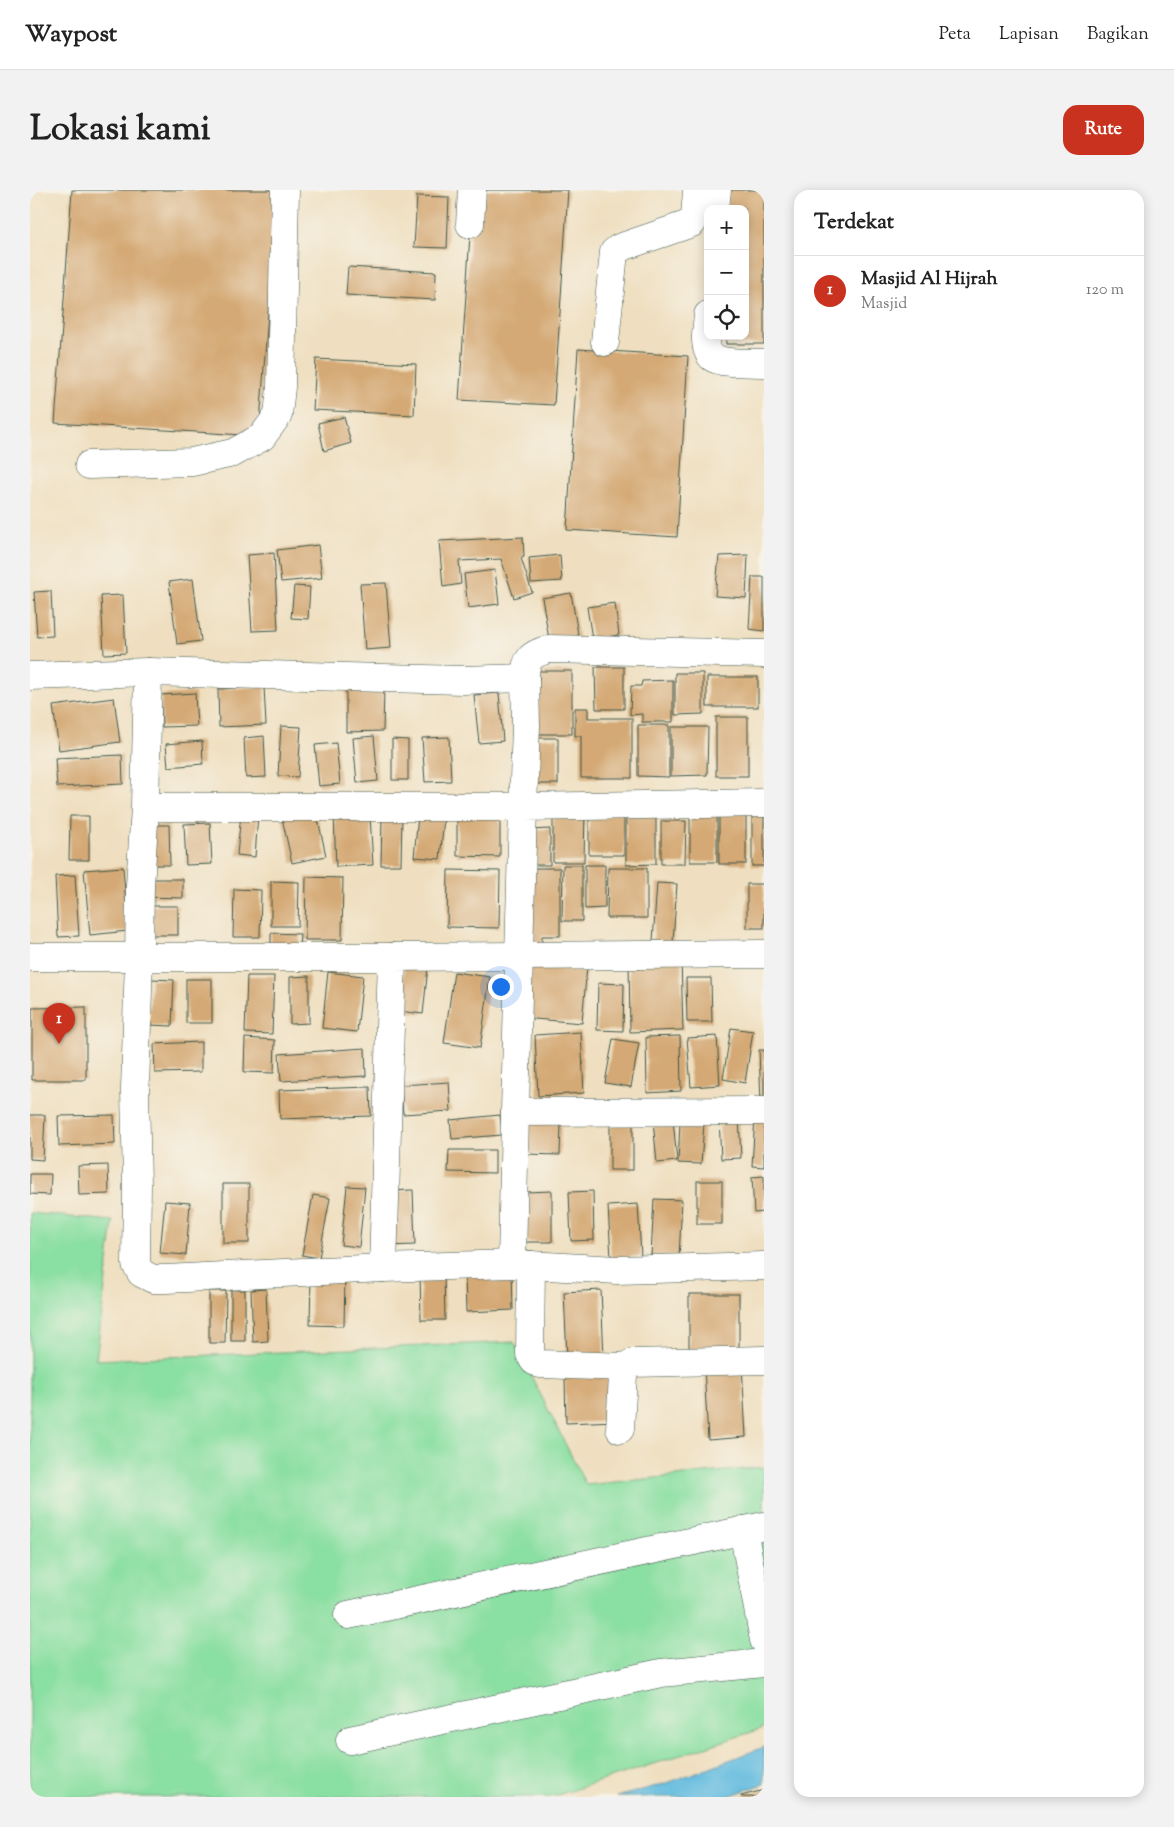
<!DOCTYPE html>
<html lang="id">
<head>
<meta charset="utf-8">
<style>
  :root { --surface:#fff; --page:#f2f2f2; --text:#222; --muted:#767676; --line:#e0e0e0; --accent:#c8321e }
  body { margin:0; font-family:"Sorts Mill Goudy",serif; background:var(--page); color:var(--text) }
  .controls { position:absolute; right:15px; top:15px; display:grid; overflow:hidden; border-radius:10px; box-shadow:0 2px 12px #0003 }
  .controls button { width:45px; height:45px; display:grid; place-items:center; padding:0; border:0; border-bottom:1px solid var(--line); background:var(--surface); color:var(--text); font:25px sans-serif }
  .you { position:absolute; left:470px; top:796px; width:18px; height:18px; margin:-12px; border:4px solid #fff; border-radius:50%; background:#1a73e8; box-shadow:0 0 0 8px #1a73e833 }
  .badge { display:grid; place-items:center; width:32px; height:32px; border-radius:50%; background:var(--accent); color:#fff; font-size:16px; font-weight:700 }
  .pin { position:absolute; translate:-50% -41px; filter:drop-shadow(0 1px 2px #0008) }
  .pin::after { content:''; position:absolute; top:26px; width:18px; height:15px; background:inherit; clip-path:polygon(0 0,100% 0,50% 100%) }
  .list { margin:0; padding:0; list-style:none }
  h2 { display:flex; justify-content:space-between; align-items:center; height:65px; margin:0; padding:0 20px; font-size:21px }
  h2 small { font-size:16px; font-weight:400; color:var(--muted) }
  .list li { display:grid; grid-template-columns:32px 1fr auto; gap:15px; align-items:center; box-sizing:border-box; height:70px; padding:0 20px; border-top:1px solid var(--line) }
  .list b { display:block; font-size:19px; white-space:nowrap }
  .list p { margin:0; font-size:16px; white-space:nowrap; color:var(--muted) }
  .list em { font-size:16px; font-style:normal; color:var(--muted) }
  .icon { flex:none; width:28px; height:28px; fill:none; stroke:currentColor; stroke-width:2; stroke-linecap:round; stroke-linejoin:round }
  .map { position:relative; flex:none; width:734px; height:1607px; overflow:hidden; border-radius:15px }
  header { display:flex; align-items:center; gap:30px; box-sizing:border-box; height:70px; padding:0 25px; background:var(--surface); border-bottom:1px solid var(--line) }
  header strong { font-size:24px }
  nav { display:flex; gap:28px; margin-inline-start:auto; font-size:18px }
  .intro { display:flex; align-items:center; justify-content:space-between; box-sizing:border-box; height:120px; padding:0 30px }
  h1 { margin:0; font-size:35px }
  .button { padding:12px 22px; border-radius:15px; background:var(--accent); color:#fff; font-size:18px; font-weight:700 }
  main { display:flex; gap:30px; padding:0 30px }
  aside { flex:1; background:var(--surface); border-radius:15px; box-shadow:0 2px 12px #0003 }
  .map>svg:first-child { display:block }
  .green { fill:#8adfa2; stroke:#548e6b }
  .water { fill:#62bbdf; stroke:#407c8a }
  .building { fill:#d4a974 }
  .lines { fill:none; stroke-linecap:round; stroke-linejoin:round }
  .minor-casing { stroke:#3e5549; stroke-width:29 }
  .minor { stroke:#fff; stroke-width:28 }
</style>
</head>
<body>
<header>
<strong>Waypost</strong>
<nav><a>Peta</a><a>Lapisan</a><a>Bagikan</a></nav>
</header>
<div class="intro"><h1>Lokasi kami</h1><a class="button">Rute</a></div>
<main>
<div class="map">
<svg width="734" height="1607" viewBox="0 0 734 1607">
  <rect width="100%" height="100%" fill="#f7f3e8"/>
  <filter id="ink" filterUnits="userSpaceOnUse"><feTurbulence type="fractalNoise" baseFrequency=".02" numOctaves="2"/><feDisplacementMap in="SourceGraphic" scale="10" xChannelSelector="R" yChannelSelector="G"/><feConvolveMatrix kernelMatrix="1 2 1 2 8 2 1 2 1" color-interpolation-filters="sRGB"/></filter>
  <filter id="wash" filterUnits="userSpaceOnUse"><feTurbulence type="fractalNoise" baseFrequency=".0096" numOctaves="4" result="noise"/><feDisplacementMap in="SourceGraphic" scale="20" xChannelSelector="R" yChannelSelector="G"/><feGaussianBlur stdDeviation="1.12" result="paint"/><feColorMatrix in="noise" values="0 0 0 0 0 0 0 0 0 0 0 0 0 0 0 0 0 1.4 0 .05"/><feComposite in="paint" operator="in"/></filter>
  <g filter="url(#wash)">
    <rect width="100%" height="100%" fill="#efdfc0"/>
    <path class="green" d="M0 1023 83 1031 66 1170 484 1152 556 1295 734 1277V1538L521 1607H0Z"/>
    <path class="water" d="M734 1557V1594L695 1607H587L637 1593Z"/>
    <g id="blocks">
      <g class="building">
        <path d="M42 0H247L229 246 25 233Z"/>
        <path d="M443 0H538L524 215 429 210Z"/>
        <path d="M698 0H734V154H696V146H715V19H698Z"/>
        <path d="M387 6 419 7 417 58 384 57Z"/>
        <path d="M318 77 406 82 405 110 316 105Z"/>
        <path d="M548 159 658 166 647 347 537 340Z"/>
        <path d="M286 169 386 174 384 225 283 220Z"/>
        <path d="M314 227 321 253 294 261 288 233Z"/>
        <path d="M493 347 494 367 491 368 502 402 484 408 471 369 429 371 431 394 413 397 409 351Z"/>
        <path d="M288 355 292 388 251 392 247 360Z"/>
        <path d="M244 363 248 440 222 441 217 365Z"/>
        <path d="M530 365 532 391 501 393 499 368Z"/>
        <path d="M718 365 716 408 685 406 689 366Z"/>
        <path d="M465 380 469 414 438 418 434 384Z"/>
        <path d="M722 387H734V441L719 439Z"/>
        <path d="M163 389 171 451 147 454 139 392Z"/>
        <path d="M356 393 361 458 335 460 330 394Z"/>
        <path d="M264 396 280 397 278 429 261 428Z"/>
        <path d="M21 401 23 446 7 447 4 402Z"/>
        <path d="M541 403 549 450 520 455 512 408Z"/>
        <path d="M93 405 96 463 74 464 71 406Z"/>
        <path d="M585 413 589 445 562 449 557 417Z"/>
        <path d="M565 477H594V519H566Z"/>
        <rect x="508" y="481" width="34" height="63"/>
        <path d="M645 483H673V524L645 525Z"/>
        <rect x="677" y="487" width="51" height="30"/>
        <path d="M643 490V532H612V524L600 525 601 496H611L612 491Z"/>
        <path d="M234 497 236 535 189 537 188 499Z"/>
        <path d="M316 498H354L353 541 316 542Z"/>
        <path d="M165 503 167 536 132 537 131 505Z"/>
        <path d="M469 503 473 551 449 553 444 505Z"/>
        <path d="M84 508 90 552 29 560 23 516Z"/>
        <path d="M545 518H558V528H602V588H551V546H545Z"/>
        <rect x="686" y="527" width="32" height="59"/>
        <path d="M608 535H639V587L608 586Z"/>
        <path d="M251 536 271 537 268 587 248 586Z"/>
        <path d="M641 537H678L677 585 641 586Z"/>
        <path d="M234 546 236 587 216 588 214 548Z"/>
        <path d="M344 546 348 591 327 593 323 548Z"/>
        <path d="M419 547 421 591 395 592 392 548Z"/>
        <rect x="503" y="548" width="25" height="46"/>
        <path d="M362 549 378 550V590H362Z"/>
        <path d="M172 551 173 574 138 577 136 554Z"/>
        <path d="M306 553 310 594 289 596 285 555Z"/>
        <path d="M92 565 93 594 27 597 25 568Z"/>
        <rect x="559" y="617" width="35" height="48"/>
        <path d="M523 618H555L554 672H523Z"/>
        <path d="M626 618V674L596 675V619Z"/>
        <path d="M286 620 296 666 262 673 252 628Z"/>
        <rect x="689" y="621" width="27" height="53"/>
        <path d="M211 623 228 624 225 667 207 665Z"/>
        <path d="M427 623H470V667L427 666Z"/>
        <rect x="722" y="624" width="12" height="52"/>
        <path d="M340 625 343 675 306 677 304 626Z"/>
        <path d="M40 626H59V670H39Z"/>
        <path d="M352 626H372L371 675H351Z"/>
        <path d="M388 626 414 628 410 669 384 667Z"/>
        <rect x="660" y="626" width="27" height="46"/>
        <path d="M631 631H656L655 674H631Z"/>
        <path d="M180 633 182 674 156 675 154 634Z"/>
        <path d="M116 635H139L140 675H116Z"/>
        <path d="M520 639V675H500V640Z"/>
        <path d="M533 675H552V731H532Z"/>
        <path d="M555 675H575V718L555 719Z"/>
        <path d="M93 677 98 741 60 745 54 680Z"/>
        <path d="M501 678H530V746H512V755H501Z"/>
        <path d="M578 678H617V728H577Z"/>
        <path d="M418 680 470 681 469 738 417 737Z"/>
        <path d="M45 685 49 746 28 747 25 686Z"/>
        <path d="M276 687 313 688 312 750H275Z"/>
        <path d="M115 689H153V708L115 707Z"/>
        <path d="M241 691 269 692 268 736H241Z"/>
        <path d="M627 693 647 694 643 752 623 751Z"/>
        <rect x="717" y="694" width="17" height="44"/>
        <path d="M204 699 231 700 230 747H203Z"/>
        <rect x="117" y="716" width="31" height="29"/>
        <path d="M241 743 270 744 269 760 241 758Z"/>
        <path d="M651 768 653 840 600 842 599 769Z"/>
        <path d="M498 772 557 776 552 833 493 828Z"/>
        <path d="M375 774 398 777 393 824 368 821Z"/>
        <path d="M298 782 333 786 327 842 292 838Z"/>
        <path d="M424 782 460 787 450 858 414 853Z"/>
        <path d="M217 786H244L242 844 215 843Z"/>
        <path d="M279 786V833L260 834V787Z"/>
        <path d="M656 788H681L682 832H657Z"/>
        <path d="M121 789 144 790 142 836 119 835Z"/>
        <rect x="156" y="789" width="26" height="44"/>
        <path d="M568 793 594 794 593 841 567 840Z"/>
        <path d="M56 817V890H2V818Z"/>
        <path d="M701 838 723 841 715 893 693 889Z"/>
        <path d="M551 842 554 903 508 906 505 845Z"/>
        <path d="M650 846 651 901 617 903 616 847Z"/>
        <path d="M687 846 690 895 661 897 657 848Z"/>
        <path d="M215 848 245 850 244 883 214 882Z"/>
        <path d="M583 849 609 853 601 897 575 893Z"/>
        <path d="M171 852V882L125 883 124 854Z"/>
        <path d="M335 858 336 886 251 891 249 864Z"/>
        <path d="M729 860H734V913H731Z"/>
        <path d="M419 892 421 921 373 924 371 895Z"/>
        <path d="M340 897 341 926 250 929 249 900Z"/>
        <path d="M0 925H15L13 970 0 969Z"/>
        <path d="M84 925 85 954 29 956 28 926Z"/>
        <path d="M470 925 472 945 422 949 420 930Z"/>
        <path d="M725 926H734V977L722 976Z"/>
        <path d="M709 927 711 968 691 969 689 928Z"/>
        <rect x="580" y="928" width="23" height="52"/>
        <path d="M643 929 647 971 627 973 623 931Z"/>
        <path d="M650 932 674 933 671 974 648 973Z"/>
        <path d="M495 933 531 934 530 965 494 964Z"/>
        <path d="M419 960H465V983L418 982Z"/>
        <path d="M78 975 79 1004 49 1005 48 976Z"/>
        <path d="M0 984H21L20 1005 0 1004Z"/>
        <path d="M734 986V1022L724 1023 722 987Z"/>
        <rect x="667" y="991" width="25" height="43"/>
        <rect x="193" y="994" width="26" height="59"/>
        <path d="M317 996 335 997 329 1057 311 1055Z"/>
        <path d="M383 1000 385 1055 358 1056 355 1001Z"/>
        <path d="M522 1001V1052H496V1002Z"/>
        <path d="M563 1001 564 1050 541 1051 539 1002Z"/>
        <path d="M283 1005 300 1008 289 1068 272 1065Z"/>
        <path d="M624 1009 652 1010 649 1067 621 1066Z"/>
        <path d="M135 1011 160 1013 156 1065 130 1063Z"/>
        <path d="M608 1014 611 1066 581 1068 578 1016Z"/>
        <path d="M482 1080 483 1120 436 1122 435 1082Z"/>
        <path d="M414 1082 415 1130H391L390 1083Z"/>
        <path d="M281 1085 315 1087 314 1136 280 1135Z"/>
        <path d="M236 1099 238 1151 223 1152 221 1100Z"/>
        <rect x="201" y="1100" width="14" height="51"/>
        <path d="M571 1100 574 1167 537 1168 534 1102Z"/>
        <path d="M179 1101H196L195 1153H179Z"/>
        <rect x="659" y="1104" width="50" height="58"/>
        <path d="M712 1174 716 1247 678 1250 674 1176Z"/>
        <path d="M586 1187 587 1231 536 1233 535 1188Z"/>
        <path d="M734 1600V1607H711V1606Z"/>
      </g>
    </g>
  </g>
  <g filter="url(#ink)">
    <use href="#blocks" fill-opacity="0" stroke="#3e5549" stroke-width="1"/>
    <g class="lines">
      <defs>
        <g id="minor">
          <path d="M685 19 687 0"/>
          <path d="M440 34 442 0"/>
          <path d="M678 125C677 136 673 155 680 165 686 175 722 172 734 173"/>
          <path d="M575 152 584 62 589 58 662 33 665 28 667 0"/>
          <path d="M59 275 162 272 203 263 232 247 248 225 251 197 255 0"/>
          <path d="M0 486 118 482"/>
          <path d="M495 488C495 469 501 464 519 459L734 464"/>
          <path d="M734 613 493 617 489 766 734 764"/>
          <path d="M0 767H109L110 696 115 617 118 482 433 490 495 488 496 536 493 617H115"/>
          <path d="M485 922 489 766 362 767 353 1078 482 1074 587 1080 734 1076"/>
          <path d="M482 1074 485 922 734 921"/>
          <path d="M501 1075 500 1164 504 1171 510 1174 596 1177"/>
          <path d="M353 1078 136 1089H123L111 1083 106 1074 107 995 105 900 109 767H362"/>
          <path d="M590 1239 593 1185 596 1177 602 1173 734 1170"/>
          <path d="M713 1340 734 1450"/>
          <path d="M318 1425 734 1336"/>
          <path d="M320 1550 631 1483 734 1473"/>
        </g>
      </defs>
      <use href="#minor" class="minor-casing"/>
      <use href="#minor" class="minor"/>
    </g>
  </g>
</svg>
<div class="controls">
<button>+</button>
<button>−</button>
<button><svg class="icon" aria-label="locate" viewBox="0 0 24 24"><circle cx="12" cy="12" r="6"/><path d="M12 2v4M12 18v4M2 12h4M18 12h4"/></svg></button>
</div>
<div class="you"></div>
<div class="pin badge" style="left:29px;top:854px">1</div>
</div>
<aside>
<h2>Terdekat<small></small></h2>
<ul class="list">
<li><span class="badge">1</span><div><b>Masjid Al Hijrah</b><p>Masjid</p></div><em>120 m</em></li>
</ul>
</aside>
</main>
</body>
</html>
